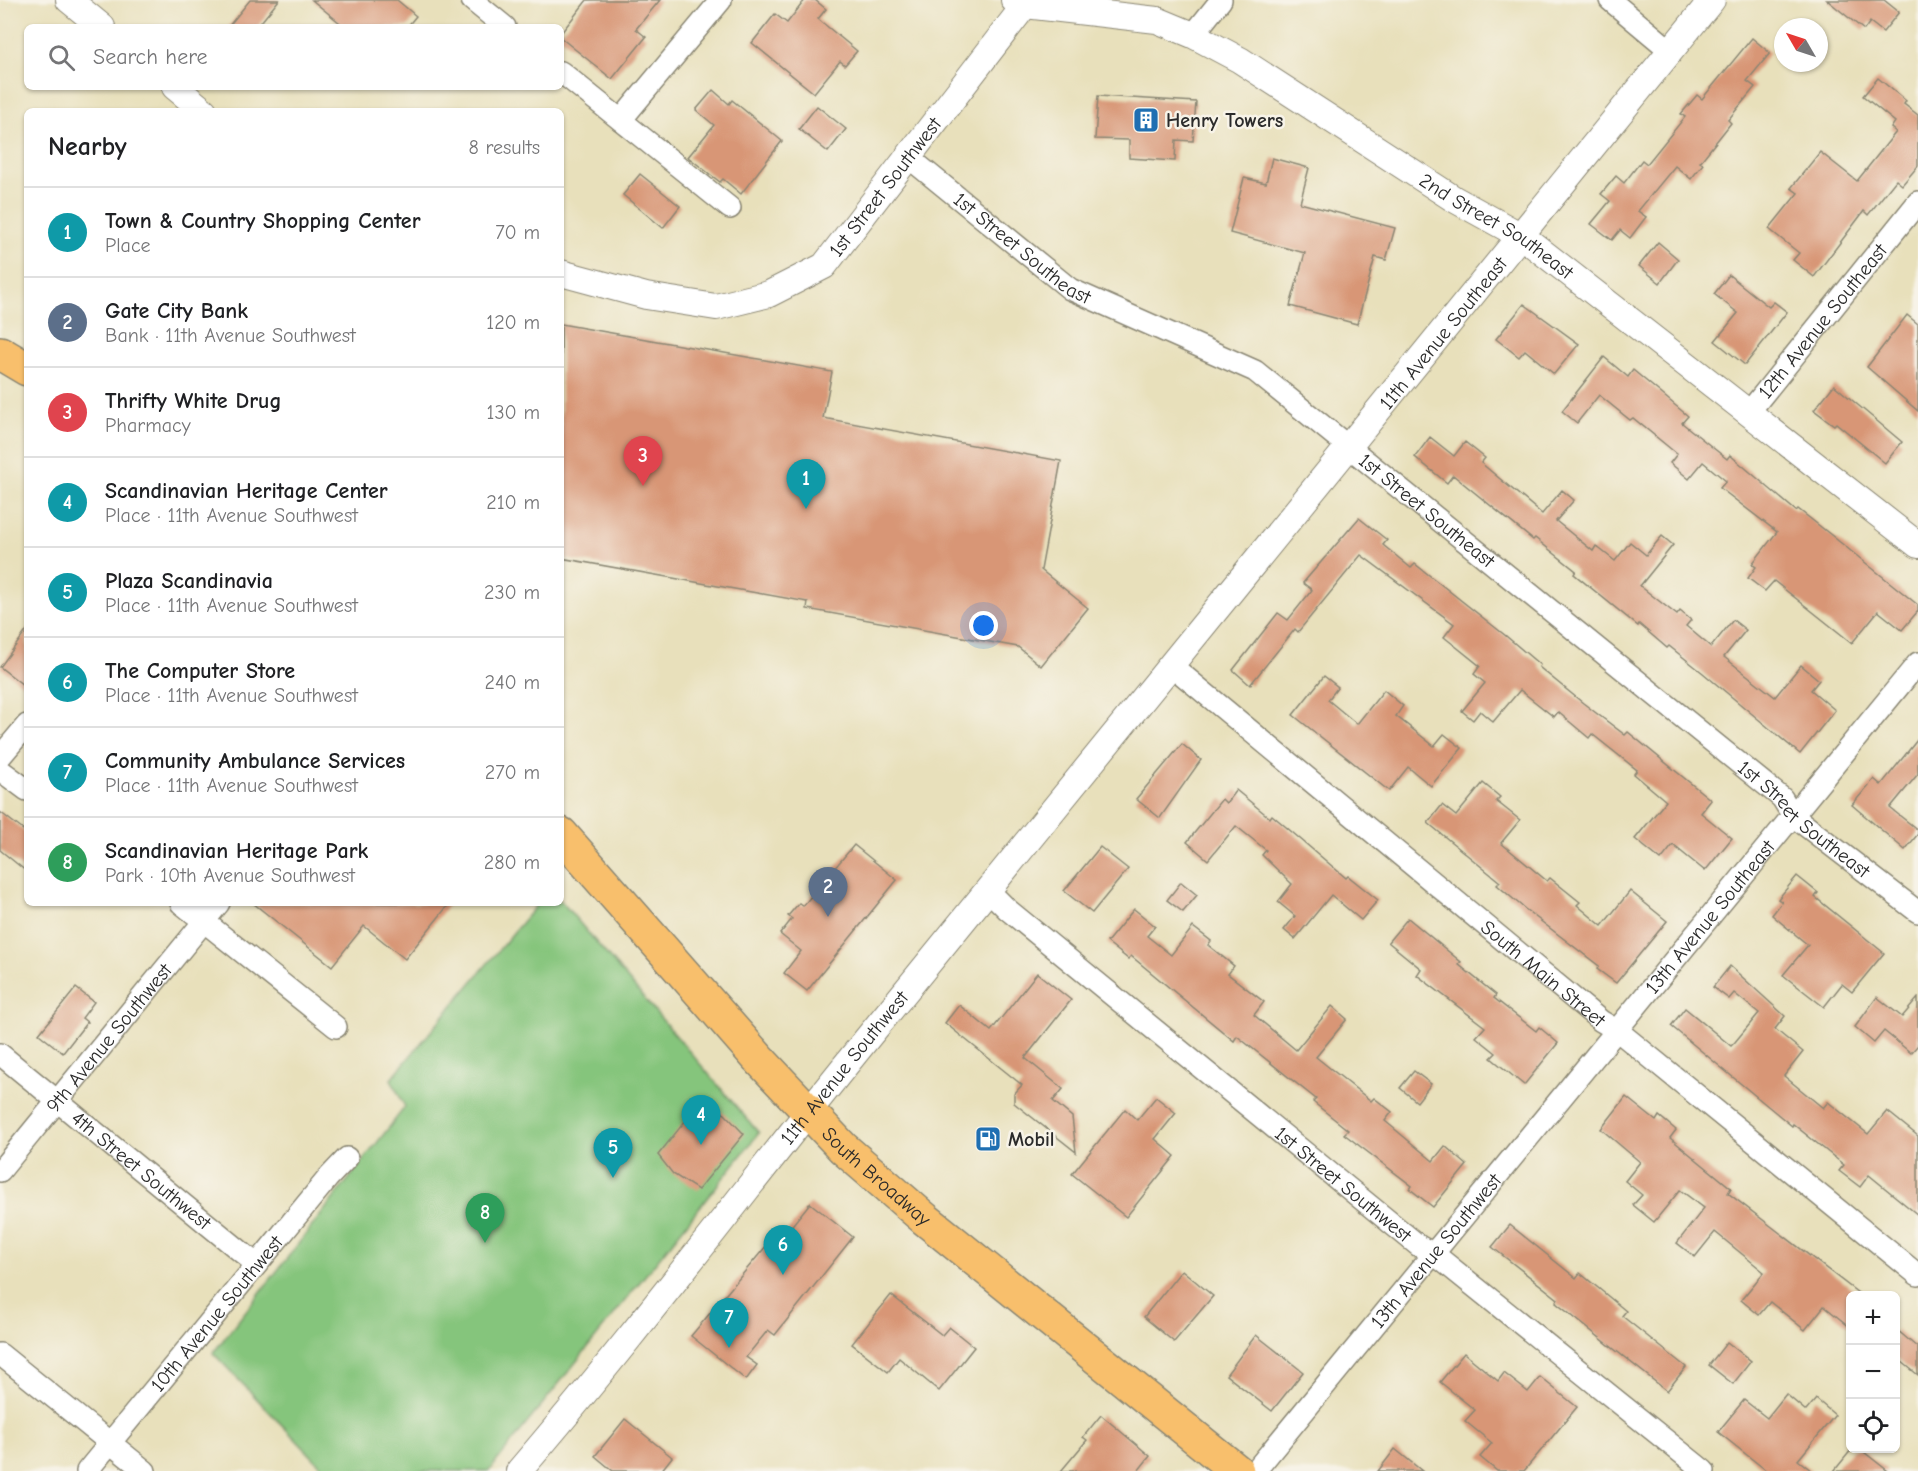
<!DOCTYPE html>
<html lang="en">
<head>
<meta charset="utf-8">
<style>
  :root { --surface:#fff; --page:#f2f2f2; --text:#202124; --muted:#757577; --line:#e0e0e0; --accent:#d93025 }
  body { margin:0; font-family:"Comic Neue",sans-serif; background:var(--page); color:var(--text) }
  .controls { position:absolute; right:18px; bottom:18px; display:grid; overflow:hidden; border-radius:9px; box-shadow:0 2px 4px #0004 }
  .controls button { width:54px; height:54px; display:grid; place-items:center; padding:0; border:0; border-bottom:2px solid var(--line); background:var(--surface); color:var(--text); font:30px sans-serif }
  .compass { position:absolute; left:1774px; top:18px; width:54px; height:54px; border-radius:50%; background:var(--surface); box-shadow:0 2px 4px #0004; rotate:309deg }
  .you { position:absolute; left:984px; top:626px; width:21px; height:21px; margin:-15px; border:4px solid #fff; border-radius:50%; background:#1a73e8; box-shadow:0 0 0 9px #1a73e833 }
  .badge { display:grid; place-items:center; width:39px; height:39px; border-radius:50%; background:var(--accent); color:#fff; font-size:20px; font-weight:700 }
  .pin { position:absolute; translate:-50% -50px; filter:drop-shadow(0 2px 3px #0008) }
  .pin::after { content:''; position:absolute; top:32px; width:21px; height:18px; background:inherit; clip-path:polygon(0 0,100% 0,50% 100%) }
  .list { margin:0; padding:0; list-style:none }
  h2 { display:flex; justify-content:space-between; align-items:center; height:78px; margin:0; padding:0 24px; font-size:26px }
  h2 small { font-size:20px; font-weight:400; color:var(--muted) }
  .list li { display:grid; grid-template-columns:39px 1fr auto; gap:18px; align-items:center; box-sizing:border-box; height:90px; padding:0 24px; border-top:2px solid var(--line) }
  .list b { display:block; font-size:22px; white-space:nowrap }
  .list p { margin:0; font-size:20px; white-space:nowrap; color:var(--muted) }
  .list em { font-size:20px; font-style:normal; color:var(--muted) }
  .icon { flex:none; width:33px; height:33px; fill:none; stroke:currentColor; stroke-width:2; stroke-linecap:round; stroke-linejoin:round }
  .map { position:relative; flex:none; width:1918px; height:1471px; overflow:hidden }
  .search { position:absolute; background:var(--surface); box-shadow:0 2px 4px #0004; left:24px; top:24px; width:540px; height:66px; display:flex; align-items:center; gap:15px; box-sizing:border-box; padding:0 21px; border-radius:9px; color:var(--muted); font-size:22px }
  .panel { position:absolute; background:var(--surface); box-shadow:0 2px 4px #0004; left:24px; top:108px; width:540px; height:798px; border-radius:9px }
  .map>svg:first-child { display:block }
  .green { fill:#85c57c; stroke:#587854; stroke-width:1.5 }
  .building { fill:#d89676 }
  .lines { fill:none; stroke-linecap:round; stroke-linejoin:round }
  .minor-casing { stroke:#8a8673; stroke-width:24 }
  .tertiary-casing { stroke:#8a8673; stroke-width:28 }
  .primary-casing { stroke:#8a8673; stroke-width:36 }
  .minor { stroke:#fff; stroke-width:21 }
  .tertiary { stroke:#fff; stroke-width:26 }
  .primary { stroke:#f8bf6c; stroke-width:33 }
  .labels { text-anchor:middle; stroke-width:5; stroke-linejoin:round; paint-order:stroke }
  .poi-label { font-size:20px; font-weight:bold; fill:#2b2b2b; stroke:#f7f3e8; text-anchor:start }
  .street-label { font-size:20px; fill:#2b2b2b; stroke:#f7f3e8 }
</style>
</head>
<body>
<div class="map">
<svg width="1918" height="1471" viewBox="0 0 1918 1471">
  <rect width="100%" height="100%" fill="#f7f3e8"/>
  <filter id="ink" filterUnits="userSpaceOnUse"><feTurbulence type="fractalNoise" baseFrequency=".0167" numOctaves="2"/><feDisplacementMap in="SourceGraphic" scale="12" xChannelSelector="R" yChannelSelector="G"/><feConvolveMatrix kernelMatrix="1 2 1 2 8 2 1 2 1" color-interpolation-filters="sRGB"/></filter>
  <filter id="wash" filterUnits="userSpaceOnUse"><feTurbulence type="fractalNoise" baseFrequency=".008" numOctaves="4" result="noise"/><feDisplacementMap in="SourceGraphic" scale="24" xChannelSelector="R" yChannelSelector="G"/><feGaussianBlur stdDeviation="1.35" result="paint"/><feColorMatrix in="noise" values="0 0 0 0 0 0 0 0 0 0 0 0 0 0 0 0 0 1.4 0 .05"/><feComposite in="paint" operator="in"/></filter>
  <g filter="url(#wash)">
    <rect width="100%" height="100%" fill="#e8e0bb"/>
    <path class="green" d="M561 901 759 1133 489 1471H326L213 1353 405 1107 391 1079 538 903Z"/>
    <g id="blocks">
      <g class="building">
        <path d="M250 0H279L257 27H228Z"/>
        <path d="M312 0H397L416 16 407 27H345Z"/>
        <path d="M587 0H660L636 29 646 37 612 79 561 38V33Z"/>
        <path d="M805 0H815L826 9 818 19 857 51 845 65 840 61 814 93 752 43 775 14 787 23Z"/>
        <path d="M1827 0H1884L1899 12 1883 32 1870 22 1864 30Z"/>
        <path d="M1752 38 1770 53 1747 81 1755 87 1728 120 1731 123 1700 162 1703 164 1691 179 1675 166 1638 211 1646 217 1630 238 1620 230 1612 240 1591 224 1610 201 1601 194 1616 176 1624 183 1642 160 1647 164 1685 117 1681 114 1697 95 1702 99Z"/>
        <path d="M1878 78 1906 101 1904 104 1918 115V166L1902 185 1896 180 1868 215 1864 211 1814 277 1793 260 1799 253 1769 229 1798 193 1791 188 1820 152 1857 181 1896 132 1891 128 1895 122 1863 96Z"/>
        <path d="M713 90 729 104 732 100 782 141 741 194 723 179 720 182 688 157 714 125 696 110Z"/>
        <path d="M1098 96 1196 102 1193 141 1176 140 1175 161 1129 158V140L1095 139Z"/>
        <path d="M817 106 846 129 828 152 799 129Z"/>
        <path d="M1272 158 1309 168 1300 203 1395 228 1386 260 1375 257 1357 324 1290 306 1305 253 1230 233 1244 178 1266 183Z"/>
        <path d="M640 174 680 206 663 228 623 195Z"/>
        <path d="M1658 242 1678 259 1660 283 1639 266Z"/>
        <path d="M1729 275 1769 307 1774 302 1787 312 1745 365 1715 341 1738 313 1714 294Z"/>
        <path d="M1524 304 1579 344 1554 374 1525 350 1519 357 1496 339Z"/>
        <path d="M1907 315 1918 324V411L1867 367Z"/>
        <path d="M561 324 832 372 823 418 1061 461 1041 570 1088 608 1041 666 1018 647 807 609 808 602 561 558Z"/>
        <path d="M1604 357 1628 377 1633 370 1688 416 1682 423 1727 459 1730 455 1796 511 1798 509 1831 535 1918 605V611L1902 630 1878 611 1852 643 1774 581 1765 591 1748 578 1756 567 1752 564 1777 532 1720 488 1726 481 1703 462 1689 479 1670 463 1677 454 1633 418 1630 420 1599 395 1577 423 1562 411Z"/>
        <path d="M1834 385 1902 442 1885 463 1836 423 1834 425 1814 410Z"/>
        <path d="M1430 437 1454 456 1465 442 1485 458 1481 463 1542 514 1562 490 1574 500 1556 521 1593 551 1596 546 1615 561 1630 542 1646 555 1662 536 1673 545 1640 586 1677 615 1680 611 1691 620 1686 626 1711 647 1733 620 1746 630 1724 657 1775 697 1801 665 1819 680 1811 690 1835 710 1800 754 1703 673 1669 646 1667 648 1639 624 1638 626 1574 574 1576 571 1535 538 1533 540 1453 475 1447 483 1415 457Z"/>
        <path d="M1359 518 1387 540 1383 545 1411 568 1415 564 1506 636 1540 665 1539 667 1583 703 1625 735 1628 732 1711 800 1701 813 1732 838 1705 871 1673 845 1661 860 1635 839 1666 801 1634 774 1637 770 1592 734 1589 738 1558 712 1554 717 1520 690 1493 722 1480 711 1473 720 1462 711 1485 683 1474 674 1480 666 1444 637 1454 624 1361 555 1298 632 1295 629 1250 685 1233 670 1278 613 1288 620 1312 590 1303 583Z"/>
        <path d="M27 630V688L0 667Z"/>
        <path d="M1324 676 1338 687 1328 700 1357 724 1384 690 1403 706 1396 716 1434 746 1444 734 1462 748 1431 786 1408 767 1389 791 1293 715Z"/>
        <path d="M1918 739V774L1890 808 1918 830V834L1905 850 1852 805 1874 779 1881 785Z"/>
        <path d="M1182 744 1201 760 1160 818 1136 799Z"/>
        <path d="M1483 783 1500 797 1496 801 1520 820 1501 843 1547 881 1550 878 1580 902 1577 905 1602 926 1630 891 1667 921 1616 983 1597 969 1599 966 1525 909 1497 885 1500 882 1428 823 1442 805 1456 816Z"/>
        <path d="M1236 790 1270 818 1272 815 1346 878 1348 876 1378 900 1361 920 1331 895 1295 939 1284 930 1295 916 1278 902 1292 884 1262 855 1266 850 1236 826 1208 860 1187 842 1222 799 1226 803Z"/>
        <path d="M0 812 27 833V872L0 850Z"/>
        <path d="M854 845 897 880 807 991 784 973 801 951 780 934 792 919 788 916 799 903 803 906Z"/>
        <path d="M1100 847 1128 869 1092 913 1064 891Z"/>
        <path d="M1797 876 1818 893 1815 897 1884 953 1852 992 1842 984 1824 1007 1783 975 1808 945 1772 915 1782 902 1778 899Z"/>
        <path d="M1181 882 1197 895 1183 912 1167 900Z"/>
        <path d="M253 903H450L405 959 364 926 332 966Z"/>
        <path d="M1134 909 1155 926 1147 936 1171 955 1193 927 1211 941 1208 945 1234 966 1228 974 1264 1002 1254 1015 1296 1050 1332 1006 1347 1019 1316 1057 1371 1101 1374 1098 1392 1112 1385 1121 1433 1161 1445 1146 1467 1165 1433 1207 1410 1189 1412 1186 1344 1134 1348 1130 1313 1102 1316 1099 1237 1036 1234 1041 1131 956 1128 959 1107 942Z"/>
        <path d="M1408 918 1461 962 1458 964 1496 995 1494 998 1536 1031 1539 1027 1558 1043 1524 1085 1491 1058 1496 1053 1476 1037 1485 1027 1417 975 1421 969 1388 942Z"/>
        <path d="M1730 966 1785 1016 1775 1029 1803 1052 1784 1076 1823 1108 1828 1102 1868 1134 1887 1111 1918 1136V1215L1869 1175 1860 1187 1839 1171 1844 1165 1793 1124 1792 1126 1671 1026 1685 1008 1731 1046 1735 1042 1759 1013 1734 993 1729 999 1713 987Z"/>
        <path d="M1037 973 1071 1000 1025 1058 1063 1089 1053 1101 1072 1117 1076 1152 1014 1103V1094L1022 1085 945 1023 959 1005 991 1031Z"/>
        <path d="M76 988 94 1002 82 1018 87 1022 63 1053 39 1034Z"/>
        <path d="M1877 997 1902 1017 1918 998V1045L1911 1053 1884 1031 1874 1043 1855 1027Z"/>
        <path d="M1414 1071 1431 1084 1417 1102 1400 1088Z"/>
        <path d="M1156 1097 1176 1113 1155 1139 1175 1156 1126 1217 1072 1174 1125 1109 1137 1120Z"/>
        <path d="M1626 1097 1656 1121 1659 1116 1676 1130 1670 1138 1731 1188 1728 1193 1862 1296H1851V1328L1824 1306 1805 1330 1770 1302 1759 1315 1741 1300 1764 1272 1715 1232 1695 1257 1677 1243 1704 1208 1680 1190 1654 1222 1633 1205 1642 1195 1625 1181 1640 1162 1601 1129Z"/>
        <path d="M702 1100 725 1114 744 1134 698 1190 673 1174 658 1155Z"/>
        <path d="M810 1203 853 1237 775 1335 768 1330 746 1357 757 1365 746 1380 691 1336 767 1245 773 1249Z"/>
        <path d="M1510 1225 1576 1278 1580 1273 1626 1311 1622 1316 1686 1367 1667 1391 1556 1303 1558 1299 1492 1247Z"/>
        <path d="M1182 1270 1213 1296 1174 1342 1144 1317Z"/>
        <path d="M891 1295 942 1335 949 1327 974 1347 939 1391 899 1358 888 1372 852 1344Z"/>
        <path d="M1896 1329 1918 1348V1375L1896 1357Z"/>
        <path d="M1256 1335 1303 1372 1272 1411 1226 1375Z"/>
        <path d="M1727 1342 1751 1361 1733 1384 1709 1365Z"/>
        <path d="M1464 1353 1498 1381 1504 1373 1528 1392 1540 1377 1577 1407 1524 1471H1497L1480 1457 1492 1443 1465 1421 1475 1410 1440 1382Z"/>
        <path d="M1786 1394 1806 1411 1816 1399 1835 1415 1798 1460 1812 1471H1767L1718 1432 1744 1400 1767 1418Z"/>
        <path d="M1101 1415 1150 1456 1138 1471H1061L1087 1440 1083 1437Z"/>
        <path d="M625 1419 672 1457 661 1471H613L595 1456Z"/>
        <path d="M1395 1449 1422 1471H1378Z"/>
        <path d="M1852 1449H1860L1888 1471H1834Z"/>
      </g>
    </g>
  </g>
  <g filter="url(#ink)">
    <use href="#blocks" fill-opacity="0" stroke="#8a8673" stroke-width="1.5"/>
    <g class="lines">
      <defs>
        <g id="minor">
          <path d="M472 0 505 27"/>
          <path d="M1610 0 1671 51"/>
          <path d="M1193 35 1221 0"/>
          <path d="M561 72 730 208"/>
          <path d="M621 120 721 0"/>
          <path id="s1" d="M907 156 1070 289 1255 371 1782 798 1793 816 1918 912"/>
          <path id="s2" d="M1749 412 1918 202"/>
          <path id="s3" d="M1172 666 1601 1021 1618 1031 1918 1275"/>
          <path d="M0 757 27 725"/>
          <path d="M0 770 27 790"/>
          <path id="s4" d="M989 891 1007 909 1419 1246 1434 1254 1704 1471"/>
          <path d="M181 903 336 1027"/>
          <path id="s5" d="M0 1054 256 1264"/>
          <path id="s6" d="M0 1171 219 903"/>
          <path d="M0 1354 145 1471"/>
          <path id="s7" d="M87 1471 328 1178 347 1158"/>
          <path id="s8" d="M1255 1471 1918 663"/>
        </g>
        <g id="tertiary">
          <path d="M69 0 102 27"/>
          <path id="s9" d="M1014 0 1025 5 1157 20 1193 35 1240 60 1454 199 1523 237 1918 545"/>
          <path d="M175 87 204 111"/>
          <path id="s10" d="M561 273 646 296 716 307 769 294 824 266 1025 5"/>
          <path id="s11" d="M519 1471C645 1324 760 1169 883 1019 1161 680 1438 341 1712 0"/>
        </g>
        <g id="primary">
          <path d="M0 353 27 369"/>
          <path id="s12" d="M561 834 758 1058 843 1148 925 1219 1237 1471"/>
        </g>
      </defs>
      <use href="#minor" class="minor-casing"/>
      <use href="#tertiary" class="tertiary-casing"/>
      <use href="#primary" class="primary-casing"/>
      <use href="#minor" class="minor"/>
      <use href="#tertiary" class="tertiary"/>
      <use href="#primary" class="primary"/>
    </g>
  </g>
  <defs>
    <symbol id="building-square" viewBox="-11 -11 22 22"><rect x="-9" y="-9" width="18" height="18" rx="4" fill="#1f6fb2" stroke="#f7f3e8"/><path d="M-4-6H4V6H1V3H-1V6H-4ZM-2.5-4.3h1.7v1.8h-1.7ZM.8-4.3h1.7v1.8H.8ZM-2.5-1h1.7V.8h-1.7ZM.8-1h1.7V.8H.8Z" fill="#fff"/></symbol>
    <symbol id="fuel-square" viewBox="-11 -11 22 22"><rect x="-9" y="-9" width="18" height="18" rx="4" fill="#1f6fb2" stroke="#f7f3e8"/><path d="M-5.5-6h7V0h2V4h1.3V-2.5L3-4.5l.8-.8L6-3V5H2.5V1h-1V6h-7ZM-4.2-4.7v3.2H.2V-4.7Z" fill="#fff"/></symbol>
  </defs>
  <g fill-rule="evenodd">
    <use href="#building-square" x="1131" y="105" width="30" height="30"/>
    <use href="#fuel-square" x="973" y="1124" width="30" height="30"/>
  </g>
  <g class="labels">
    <g class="poi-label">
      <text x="1166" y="127">Henry Towers</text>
      <text x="1008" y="1146">Mobil</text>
    </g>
    <g class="street-label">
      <text dy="7" stroke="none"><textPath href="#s10" startOffset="375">1st Street Southwest</textPath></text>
      <text dy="7" stroke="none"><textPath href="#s9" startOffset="543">2nd Street Southeast</textPath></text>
      <text dy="7" stroke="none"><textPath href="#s1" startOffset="148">1st Street Southeast</textPath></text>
      <text dy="7" stroke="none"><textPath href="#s2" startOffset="117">12th Avenue Southeast</textPath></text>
      <text dy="7" stroke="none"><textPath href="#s11" startOffset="1466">11th Avenue Southeast</textPath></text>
      <text dy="7" stroke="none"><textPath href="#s1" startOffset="634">1st Street Southeast</textPath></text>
      <text dy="7" stroke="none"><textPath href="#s1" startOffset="1122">1st Street Southeast</textPath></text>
      <text dy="7" stroke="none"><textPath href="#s8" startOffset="717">13th Avenue Southeast</textPath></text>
      <text dy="7" stroke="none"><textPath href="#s3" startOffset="482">South Main Street</textPath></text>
      <text dy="7" stroke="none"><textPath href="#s6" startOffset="172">9th Avenue Southwest</textPath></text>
      <text dy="7" stroke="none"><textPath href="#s11" startOffset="518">11th Avenue Southwest</textPath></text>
      <text dy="7" stroke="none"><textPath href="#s5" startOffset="183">4th Street Southwest</textPath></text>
      <text dy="7" stroke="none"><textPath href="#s12" startOffset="466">South Broadway</textPath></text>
      <text dy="7" stroke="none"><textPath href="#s4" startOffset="460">1st Street Southwest</textPath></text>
      <text dy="7" stroke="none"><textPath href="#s8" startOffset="285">13th Avenue Southwest</textPath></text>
      <text dy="7" stroke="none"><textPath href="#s7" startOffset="204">10th Avenue Southwest</textPath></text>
    </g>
  </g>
</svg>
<div class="controls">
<button>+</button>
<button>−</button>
<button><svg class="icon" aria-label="locate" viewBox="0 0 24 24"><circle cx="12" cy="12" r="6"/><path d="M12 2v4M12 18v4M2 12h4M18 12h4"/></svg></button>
</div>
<svg class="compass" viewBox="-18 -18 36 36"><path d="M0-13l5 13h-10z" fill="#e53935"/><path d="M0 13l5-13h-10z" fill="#757577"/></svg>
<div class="you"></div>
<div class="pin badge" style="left:806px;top:509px;background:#0f9aa8">1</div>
<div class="pin badge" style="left:828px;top:917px;background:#5c6f8a">2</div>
<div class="pin badge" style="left:643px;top:486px;background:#e0444e">3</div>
<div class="pin badge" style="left:701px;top:1145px;background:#0f9aa8">4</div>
<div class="pin badge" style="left:613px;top:1178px;background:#0f9aa8">5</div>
<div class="pin badge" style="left:783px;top:1275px;background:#0f9aa8">6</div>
<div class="pin badge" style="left:729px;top:1348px;background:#0f9aa8">7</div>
<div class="pin badge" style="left:485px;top:1243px;background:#2e9e5b">8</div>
<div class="search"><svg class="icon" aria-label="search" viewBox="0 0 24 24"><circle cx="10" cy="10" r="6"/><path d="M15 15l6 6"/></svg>Search here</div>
<section class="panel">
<h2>Nearby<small>8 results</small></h2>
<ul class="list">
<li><span class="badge" style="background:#0f9aa8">1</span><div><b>Town &amp; Country Shopping Center</b><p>Place</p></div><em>70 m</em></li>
<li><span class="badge" style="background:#5c6f8a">2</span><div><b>Gate City Bank</b><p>Bank · 11th Avenue Southwest</p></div><em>120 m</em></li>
<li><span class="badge" style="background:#e0444e">3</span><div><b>Thrifty White Drug</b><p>Pharmacy</p></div><em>130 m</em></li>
<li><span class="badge" style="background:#0f9aa8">4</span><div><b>Scandinavian Heritage Center</b><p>Place · 11th Avenue Southwest</p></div><em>210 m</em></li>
<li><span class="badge" style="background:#0f9aa8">5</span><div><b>Plaza Scandinavia</b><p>Place · 11th Avenue Southwest</p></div><em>230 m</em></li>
<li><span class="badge" style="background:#0f9aa8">6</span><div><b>The Computer Store</b><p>Place · 11th Avenue Southwest</p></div><em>240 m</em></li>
<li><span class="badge" style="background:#0f9aa8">7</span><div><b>Community Ambulance Services</b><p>Place · 11th Avenue Southwest</p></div><em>270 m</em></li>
<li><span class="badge" style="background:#2e9e5b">8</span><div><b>Scandinavian Heritage Park</b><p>Park · 10th Avenue Southwest</p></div><em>280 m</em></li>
</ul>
</section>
</div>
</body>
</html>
